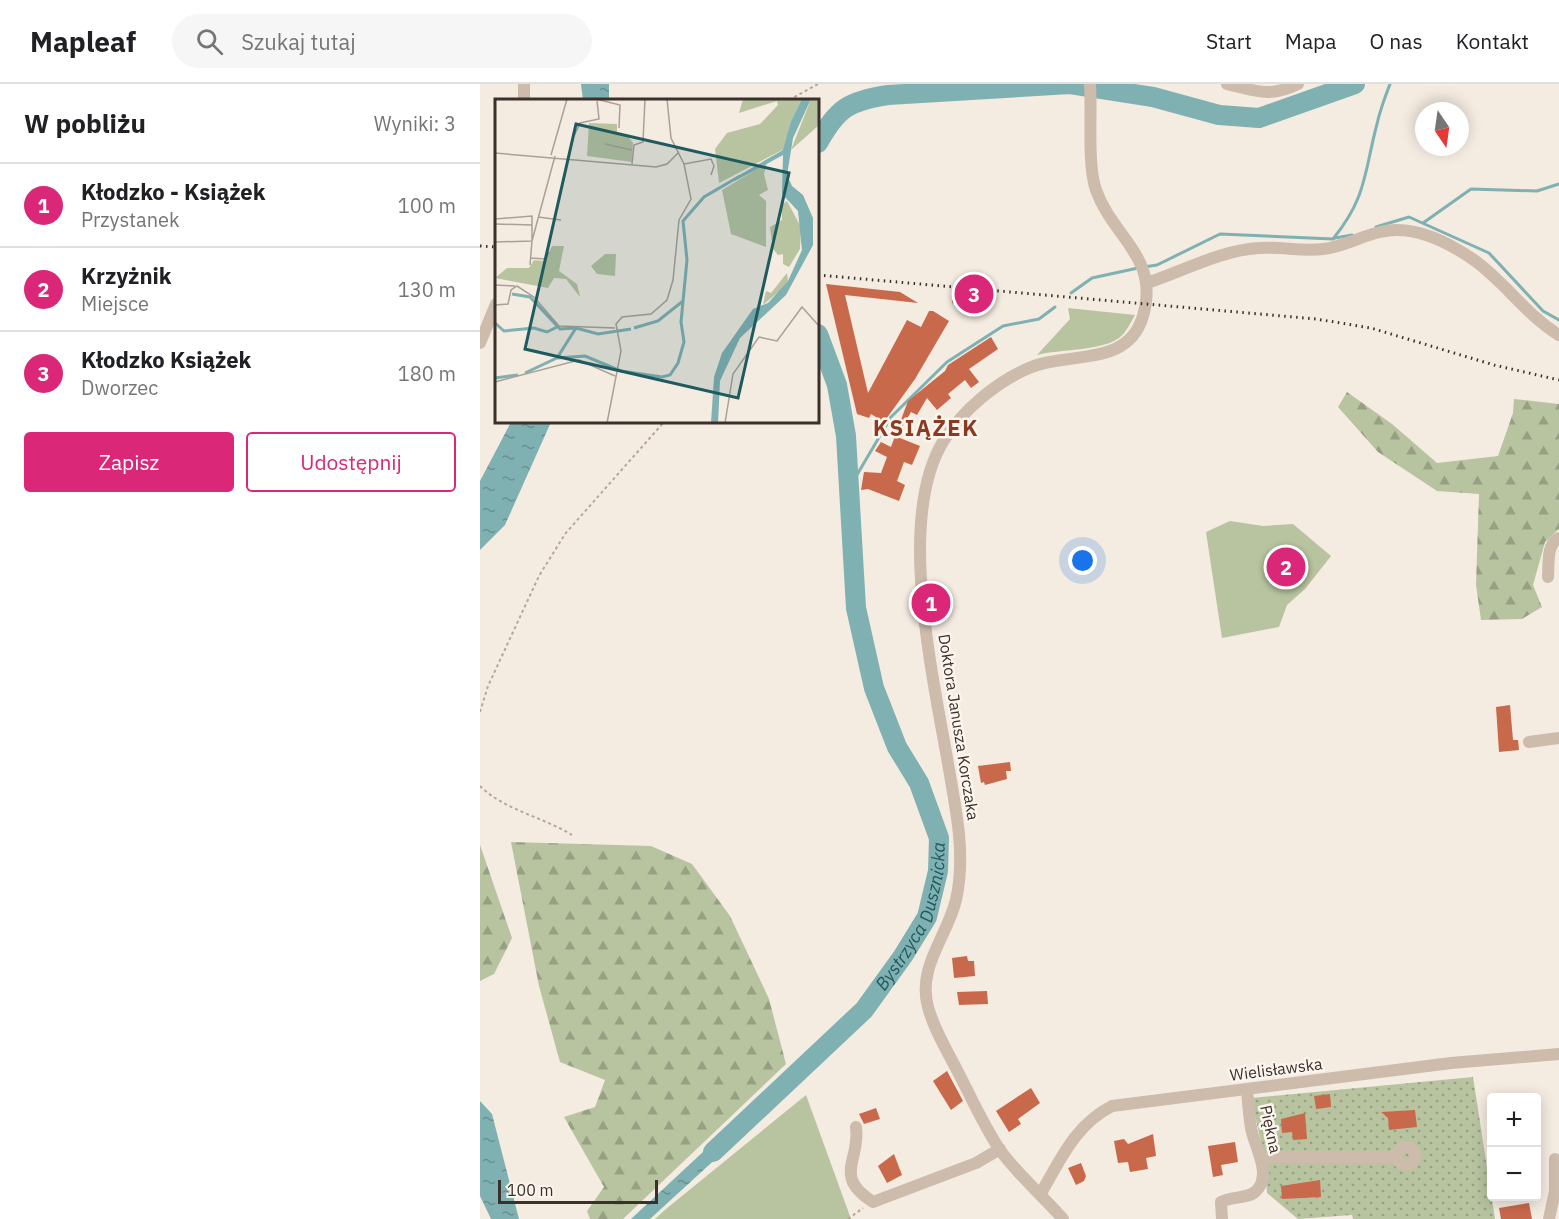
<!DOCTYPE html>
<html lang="pl">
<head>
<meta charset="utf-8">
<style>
  :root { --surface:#fff; --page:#f6f6f6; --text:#202124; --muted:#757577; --line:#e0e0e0; --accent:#db2777 }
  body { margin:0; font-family:"IBM Plex Sans",sans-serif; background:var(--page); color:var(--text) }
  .controls { position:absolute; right:18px; bottom:18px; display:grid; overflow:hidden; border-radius:6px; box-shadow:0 3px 15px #0003 }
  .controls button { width:54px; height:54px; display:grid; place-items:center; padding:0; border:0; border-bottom:2px solid var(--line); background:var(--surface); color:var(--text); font:30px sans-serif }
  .compass { position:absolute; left:935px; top:18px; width:54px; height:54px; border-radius:50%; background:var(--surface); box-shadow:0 3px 15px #0003; rotate:167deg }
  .scale { position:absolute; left:18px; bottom:15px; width:160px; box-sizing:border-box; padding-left:6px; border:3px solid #3b302b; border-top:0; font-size:16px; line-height:21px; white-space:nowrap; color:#3b302b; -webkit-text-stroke:4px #fbf5ee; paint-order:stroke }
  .you { position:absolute; left:603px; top:477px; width:21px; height:21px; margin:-15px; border:4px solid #fff; border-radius:50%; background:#1a73e8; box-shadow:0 0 0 9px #1a73e833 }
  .badge { display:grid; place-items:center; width:39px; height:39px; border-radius:50%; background:var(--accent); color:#fff; font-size:20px; font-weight:700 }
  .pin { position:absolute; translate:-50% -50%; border:3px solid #fff; box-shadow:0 2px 6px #0006 }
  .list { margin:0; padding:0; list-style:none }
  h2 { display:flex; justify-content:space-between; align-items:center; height:78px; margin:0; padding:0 24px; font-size:26px }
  h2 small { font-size:20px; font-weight:400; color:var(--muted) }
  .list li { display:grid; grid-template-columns:39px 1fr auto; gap:18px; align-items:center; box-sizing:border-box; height:84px; padding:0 24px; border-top:2px solid var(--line) }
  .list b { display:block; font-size:22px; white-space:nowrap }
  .list p { margin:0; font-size:20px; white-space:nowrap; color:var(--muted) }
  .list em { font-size:20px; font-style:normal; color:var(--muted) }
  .actions { display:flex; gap:12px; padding:18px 24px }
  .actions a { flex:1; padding:14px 0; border:2px solid var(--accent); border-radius:6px; text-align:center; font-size:21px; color:var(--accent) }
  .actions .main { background:var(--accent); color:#fff }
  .icon { flex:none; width:33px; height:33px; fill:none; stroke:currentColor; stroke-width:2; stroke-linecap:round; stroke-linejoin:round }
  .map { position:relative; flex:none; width:1079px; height:1135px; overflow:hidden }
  header { display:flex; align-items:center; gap:36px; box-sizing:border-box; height:84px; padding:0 30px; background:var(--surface); border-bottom:2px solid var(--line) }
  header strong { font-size:28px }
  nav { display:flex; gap:33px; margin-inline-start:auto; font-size:21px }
  .search { width:420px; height:54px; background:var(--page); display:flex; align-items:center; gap:15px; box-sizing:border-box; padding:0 21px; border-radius:33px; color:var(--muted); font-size:22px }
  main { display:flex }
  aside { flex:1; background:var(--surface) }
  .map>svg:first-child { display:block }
  .green { fill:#b8c4a0 }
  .forest { fill:url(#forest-firs) }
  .garden { fill:url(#garden-dots) }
  .water { fill:url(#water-ripples) }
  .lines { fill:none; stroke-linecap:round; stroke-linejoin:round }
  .stream { stroke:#7fb0b2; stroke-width:3 }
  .river { stroke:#7fb0b2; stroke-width:20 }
  .building { fill:#c8694b }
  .path { stroke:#b9a596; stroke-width:2; stroke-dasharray:3 3; stroke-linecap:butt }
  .minor { stroke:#cdbbac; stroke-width:12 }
  .rail { stroke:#3b302b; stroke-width:3; stroke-dasharray:1.5 4.5; stroke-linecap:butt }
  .labels { text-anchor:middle; stroke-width:5; stroke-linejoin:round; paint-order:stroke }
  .street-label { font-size:16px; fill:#3b302b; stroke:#fbf5ee }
  .water-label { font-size:18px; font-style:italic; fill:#1f5a5e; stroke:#fbf5ee }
  .district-label { font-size:22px; font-weight:bold; letter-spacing:1.5px; fill:#8c3b22; stroke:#fbf5ee }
  .inset-river { fill:none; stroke:#7fb0b2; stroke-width:3 }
  .inset-road { fill:none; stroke:#aaa098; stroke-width:1.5 }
  .view { fill:#1f5a5e; fill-opacity:0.15; stroke:#1f5a5e; stroke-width:3 }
  .inset-edge { fill:none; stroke:#3b302b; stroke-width:3 }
</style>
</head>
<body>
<header>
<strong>Mapleaf</strong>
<div class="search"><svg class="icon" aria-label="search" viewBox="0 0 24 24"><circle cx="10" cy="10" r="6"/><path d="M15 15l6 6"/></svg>Szukaj tutaj</div>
<nav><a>Start</a><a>Mapa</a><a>O nas</a><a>Kontakt</a></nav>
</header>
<main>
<aside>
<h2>W pobliżu<small>Wyniki: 3</small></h2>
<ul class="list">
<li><span class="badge">1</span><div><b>Kłodzko - Książek</b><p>Przystanek</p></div><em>100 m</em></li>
<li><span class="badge">2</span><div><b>Krzyżnik</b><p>Miejsce</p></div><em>130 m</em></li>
<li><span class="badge">3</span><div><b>Kłodzko Książek</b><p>Dworzec</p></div><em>180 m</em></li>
</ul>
<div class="actions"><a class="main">Zapisz</a><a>Udostępnij</a></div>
</aside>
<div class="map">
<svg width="1079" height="1135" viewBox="0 0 1079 1135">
  <defs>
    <pattern id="forest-firs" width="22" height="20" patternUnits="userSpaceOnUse" patternTransform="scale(1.5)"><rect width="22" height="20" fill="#b8c4a0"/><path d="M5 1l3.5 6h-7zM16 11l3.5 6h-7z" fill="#97a083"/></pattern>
    <pattern id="garden-dots" width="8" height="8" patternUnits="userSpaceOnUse" patternTransform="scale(1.5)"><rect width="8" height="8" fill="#b8c4a0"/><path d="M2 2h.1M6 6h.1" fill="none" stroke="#97a083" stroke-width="1.8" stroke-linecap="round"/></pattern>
    <pattern id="water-ripples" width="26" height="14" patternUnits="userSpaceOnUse" patternTransform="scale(1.5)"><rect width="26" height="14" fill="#7fb0b2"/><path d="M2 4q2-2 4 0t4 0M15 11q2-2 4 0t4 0" fill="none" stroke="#699091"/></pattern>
  </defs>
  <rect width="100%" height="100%" fill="#f4ebe1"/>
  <g class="green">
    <path d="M588 224 655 231C651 238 646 249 639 254 621 267 580 265 557 271L590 235Z"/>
    <path d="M750 437 783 442 813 440 851 472 825 505 807 521 799 543 742 554 726 448Z"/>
    <path d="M326 1011 371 1135H175L186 1125Z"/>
  </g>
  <g class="forest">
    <path d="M867 308 912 340 957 379 1018 372 1033 329 1034 315 1079 320V445L1065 458 1053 501 1062 523 1042 535 1001 536 996 501 999 410 957 407 898 368 858 323Z"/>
    <path d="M31 758 171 762 212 780 250 832 289 915 306 980 143 1135H110L107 1127 124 1103 84 1033 115 1023 125 996 80 978 59 902Z"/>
    <path d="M0 761 32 854 14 890 0 897Z"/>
  </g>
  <path class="garden" d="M993 993 1015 1135H873L872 1131 818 1135 787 1109 784 1071 771 1014Z"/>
  <g class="water">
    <path d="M101 0H129V16H103Z"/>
    <path d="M31 338H71L25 441 0 466V397Z"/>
    <path d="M0 1017 12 1030 39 1135H11L0 1112Z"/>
    <path d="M253 1040V1059L170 1135H151Z"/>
  </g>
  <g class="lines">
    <g class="stream">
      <path d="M943 139 991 105 1057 107 1079 100"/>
      <path d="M896 143 929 133 1009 169 1063 227 1079 236"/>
      <path d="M855 154 872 151"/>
      <path d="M664 183 677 181 740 150 853 155C887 113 884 89 897 40 900 26 905 13 910 0"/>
      <path d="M591 209 612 194 658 184"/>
      <path d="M368 406 411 333 467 278 523 242 559 235 575 223"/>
    </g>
    <g class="river">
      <path d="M338 59C357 24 369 17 408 11L590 0 673 13 739 31 779 34 875 0"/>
      <path id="s1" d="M233 1068 384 926 423 872 447 833 458 787 459 754 439 699 417 663 394 604 376 524 366 352 357 301 338 250"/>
    </g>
  </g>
  <g class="building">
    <path d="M346 200 420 208 438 219 365 211 388 309 427 236 441 243 449 227H453L469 237 435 295 404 338 391 330 389 334 377 330Z"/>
    <path d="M473 214 502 220 499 229 472 219Z"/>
    <path d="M511 253 518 265 489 285 499 298 491 304 485 296 468 310 471 314 457 326 447 314 437 331 431 328 422 343 419 341 428 317 465 287 468 281Z"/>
    <path d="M415 352 440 362 432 381 424 378 417 397 425 401 419 417 388 405 381 406 384 388 401 389 407 373 395 367 401 358 411 363Z"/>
    <path d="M1030 621 1033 656H1038L1039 666 1019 668 1016 623Z"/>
    <path d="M530 678 531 687H526L527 695 505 701 504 698 501 699 498 682Z"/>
    <path d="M487 872 488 877H494L495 892 474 894 472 874Z"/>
    <path d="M507 907 508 920 479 921 477 908Z"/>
    <path d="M467 987 483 1017 471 1026 453 997Z"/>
    <path d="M551 1004 560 1019 538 1035 541 1040 529 1048 516 1027Z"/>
    <path d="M850 1010 851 1023 836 1025 834 1012Z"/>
    <path d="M396 1024 400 1035 384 1040 379 1030Z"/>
    <path d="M935 1026 937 1043 909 1046 908 1034 901 1028Z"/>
    <path d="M825 1029 827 1055 813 1056 812 1048 802 1049 801 1035Z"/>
    <path d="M673 1050 676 1072 666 1074 668 1085 650 1088 648 1078 638 1079 634 1057 644 1055 648 1060Z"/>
    <path d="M755 1058 758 1078 741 1081 743 1091 733 1093 728 1062Z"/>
    <path d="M414 1070 422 1091 407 1099 398 1082Z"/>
    <path d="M601 1079 606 1092 604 1097 596 1101 588 1084Z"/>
    <path d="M840 1096 841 1113 802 1115 801 1102Z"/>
    <path d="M1049 1119 1052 1135H1021L1019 1124Z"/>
  </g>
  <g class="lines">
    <g class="path">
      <path d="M309 16 338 0"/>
      <path d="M0 628 8 602 59 492 85 450 184 338"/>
      <path d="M0 702C24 726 63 733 92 751"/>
      <path d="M368 1135 383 1124"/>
    </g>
    <g class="minor">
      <path d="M44 0V16"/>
      <path d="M747 0C776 7 790 14 818 0"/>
      <path d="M667 199C704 187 740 166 780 164 801 162 822 168 843 165 863 163 881 152 900 148 932 140 968 158 994 176 1025 198 1046 231 1079 251"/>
      <path d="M0 259 16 220"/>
      <path d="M1068 493C1069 481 1066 460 1079 454"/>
      <path d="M1049 658 1079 654"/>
      <path d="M376 1043C381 1076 352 1092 393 1118L496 1079 520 1065"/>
      <circle cx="926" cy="1072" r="9"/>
      <path d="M781 1073H917"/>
      <path d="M561 1109C581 1075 595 1041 632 1022L971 979 1079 970"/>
      <path d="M583 1135C563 1112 538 1091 520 1066 504 1042 492 1015 479 990 468 968 454 946 448 923 437 883 467 853 476 816 481 794 481 772 479 750 468 646 407 447 464 356 483 326 516 298 549 284 588 267 648 284 663 232 680 173 633 154 616 106 607 80 612 29 610 0"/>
      <path d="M742 1135 741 1118C751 1112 769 1115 776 1107 793 1091 774 1062 771 1044 769 1032 768 1019 767 1006"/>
      <path d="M1069 1135 1075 1107V1075"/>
    </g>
    <g class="rail">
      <path d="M0 162 16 163"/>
      <path d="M338 191 836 235 891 244 1014 281 1079 296"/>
    </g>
  </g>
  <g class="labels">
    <g class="street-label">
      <text transform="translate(479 643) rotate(81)" y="6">Doktora Janusza Korczaka</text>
      <text transform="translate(796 985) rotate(-7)" y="6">Wielisławska</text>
      <text transform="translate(791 1045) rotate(78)" y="6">Piękna</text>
    </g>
    <g class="water-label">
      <text dy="6" stroke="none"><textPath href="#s1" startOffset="315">Bystrzyca Dusznicka</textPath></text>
    </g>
    <g class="district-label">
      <text x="446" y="352">KSIĄŻEK</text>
    </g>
  </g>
  <g transform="translate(15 15)">
    <rect width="324" height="324" fill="#f4ebe1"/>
    <path d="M248 0H307L296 22 289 50 224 84 220 50 232 34 265 25 283 6 282 2 244 14ZM110 155H121L120 177 102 175 96 167ZM292 174 293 182 288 189 268 206 271 192 276 194Z" fill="#b8c4a0"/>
    <path d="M316 0H324V26L296 51ZM272 64 269 75 273 91 264 96 271 102V148L236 135 227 91ZM292 102 306 128 305 150 294 168 288 165V155L283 156 278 150 275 128 287 121 286 106ZM57 147H69L64 172 82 185 85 198 71 180 59 179 53 189 0 179 12 169H34L39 161 50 162Z" fill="#b8c4a0"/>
    <path d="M94 24 122 25V35L133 37 138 44 137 63 92 57Z" fill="#b8c4a0"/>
    <path d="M307 0H316L298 39 292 76 297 87 308 96 318 119V146L291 196 245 239 225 282 223 324H216L219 278 227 254 258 210 273 204 293 182 307 151 303 112 287 95 288 56 240 82 241 78 288 51 296 22Z" fill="#7fb0b2"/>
    <path class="inset-river" d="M17 195 35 198 65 230 81 229M0 224 9 232 39 229 52 233 62 228M139 229 163 222 188 202M62 259 81 229 103 235 136 230M30 274 62 259 90 257 126 272 167 278 175 276 183 264 189 243 186 223 192 161 188 122 209 98 245 77M0 279 23 276"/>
    <path class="inset-road" d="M101 0 125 6 124 29M79 37 85 24 104 20 102 2M110 45 137 51M0 54 161 68 172 65 183 54M56 56 72 0M137 65 139 46 148 43 150 0M189 65 216 60 219 67 216 76M43 118 66 121M0 120 37 117V142L0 143M0 125 37 126M36 159 51 160 54 153M35 166 37 142 60 57M0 186 20 187M0 206 13 205 16 191 22 187 39 198 64 227 120 229M0 283 84 261 120 277M112 324 126 252 121 225 127 218 156 215 172 201 178 181 184 121 196 100 189 65 176 39 172 0M230 324 238 275 264 238 282 242 307 208 324 227"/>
    <path class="view" d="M81 25 294 74 243 299 30 250Z"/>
    <rect width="324" height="324" class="inset-edge"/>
  </g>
</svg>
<div class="controls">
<button>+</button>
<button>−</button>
</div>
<svg class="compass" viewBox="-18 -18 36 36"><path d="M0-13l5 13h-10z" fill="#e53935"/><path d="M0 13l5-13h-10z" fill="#757577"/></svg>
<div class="scale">100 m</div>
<div class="you"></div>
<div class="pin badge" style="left:451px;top:519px">1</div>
<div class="pin badge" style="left:806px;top:483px">2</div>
<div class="pin badge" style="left:494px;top:210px">3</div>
</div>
</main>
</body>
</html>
